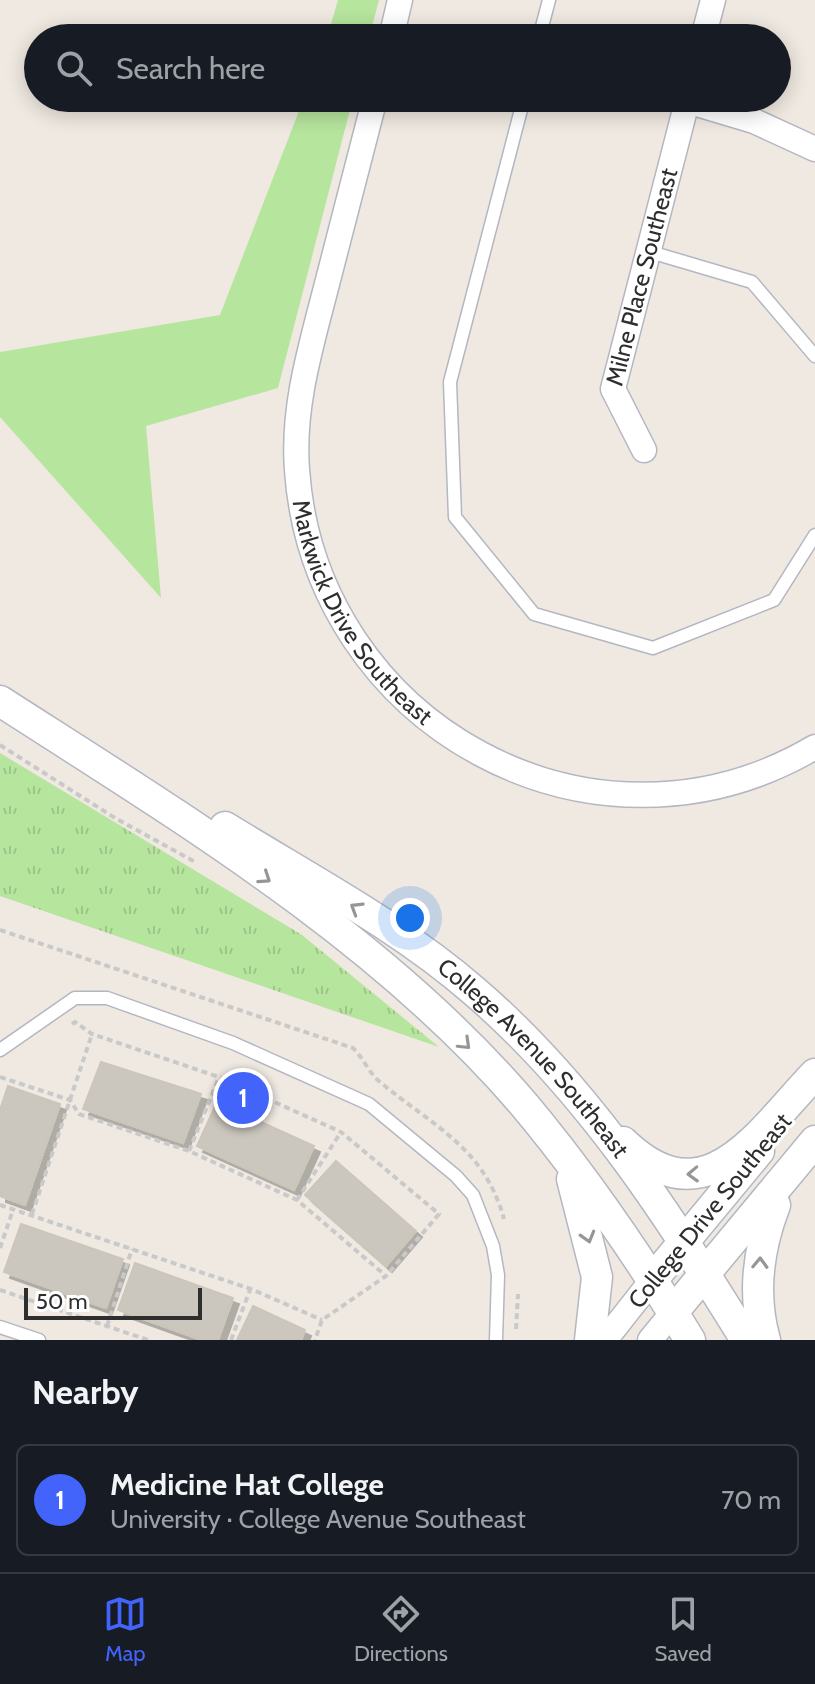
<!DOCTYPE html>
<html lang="en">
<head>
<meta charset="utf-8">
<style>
  :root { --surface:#171b24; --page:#20242c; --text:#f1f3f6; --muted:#9ea1a6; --line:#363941; --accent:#4264fb }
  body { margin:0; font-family:Cabin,sans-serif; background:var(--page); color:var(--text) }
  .scale { position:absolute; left:24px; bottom:20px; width:178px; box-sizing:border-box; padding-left:8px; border:4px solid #2e2e2e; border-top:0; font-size:22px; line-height:28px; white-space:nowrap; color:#2e2e2e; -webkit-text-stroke:6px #fff; paint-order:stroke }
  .you { position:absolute; left:410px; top:918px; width:28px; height:28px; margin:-20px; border:6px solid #fff; border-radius:50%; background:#1a73e8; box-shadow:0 0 0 12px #1a73e833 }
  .badge { display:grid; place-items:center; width:52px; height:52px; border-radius:50%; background:var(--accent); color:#fff; font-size:26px; font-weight:700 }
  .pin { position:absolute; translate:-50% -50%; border:4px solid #fff; box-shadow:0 2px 8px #0006 }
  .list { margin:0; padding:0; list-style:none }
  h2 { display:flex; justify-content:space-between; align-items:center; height:104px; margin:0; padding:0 32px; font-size:34px }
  h2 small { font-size:26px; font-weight:400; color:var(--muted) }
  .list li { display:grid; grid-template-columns:52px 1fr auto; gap:24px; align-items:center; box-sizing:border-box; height:112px; margin:0 16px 16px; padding:0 16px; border:2px solid var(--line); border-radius:12px }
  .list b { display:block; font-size:30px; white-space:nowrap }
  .list p { margin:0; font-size:26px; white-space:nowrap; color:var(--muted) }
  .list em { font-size:26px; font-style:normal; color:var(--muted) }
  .icon { flex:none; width:44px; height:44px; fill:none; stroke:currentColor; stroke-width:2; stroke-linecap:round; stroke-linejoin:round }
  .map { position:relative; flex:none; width:815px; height:1340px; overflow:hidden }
  .search { position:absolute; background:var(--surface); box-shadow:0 4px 20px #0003; left:24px; right:24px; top:24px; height:88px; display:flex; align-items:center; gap:20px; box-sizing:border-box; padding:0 28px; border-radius:44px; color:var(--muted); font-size:30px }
  .sheet { height:232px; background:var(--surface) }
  nav { display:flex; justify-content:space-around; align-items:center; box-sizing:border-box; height:112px; border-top:2px solid var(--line); background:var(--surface); font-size:22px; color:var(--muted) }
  nav a { display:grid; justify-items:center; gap:4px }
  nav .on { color:var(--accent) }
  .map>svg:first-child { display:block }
  .grass { fill:#b6e59e }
  .park { fill:url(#park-tufts) }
  .building { fill:#cbc7bf; stroke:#cbc5ba; stroke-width:2; filter:url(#shadow) }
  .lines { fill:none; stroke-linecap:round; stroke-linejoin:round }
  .service-casing { stroke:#b4b7c1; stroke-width:15 }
  .minor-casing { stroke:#b4b7c1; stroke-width:27 }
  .tertiary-casing { stroke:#b4b7c1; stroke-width:33 }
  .path { stroke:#c9c9c9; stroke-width:4; stroke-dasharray:6 4; stroke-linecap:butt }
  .service { stroke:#fff; stroke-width:12 }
  .minor { stroke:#fff; stroke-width:24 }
  .tertiary { stroke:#fff; stroke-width:30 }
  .oneway { stroke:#969696 }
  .labels { text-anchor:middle; stroke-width:6; stroke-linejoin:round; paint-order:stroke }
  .street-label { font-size:24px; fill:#2e2e2e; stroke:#fff }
</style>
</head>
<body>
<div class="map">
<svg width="815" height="1340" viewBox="0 0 815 1340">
  <defs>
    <pattern id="park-tufts" width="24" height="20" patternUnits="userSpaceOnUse" patternTransform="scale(2)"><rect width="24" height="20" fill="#b6e59e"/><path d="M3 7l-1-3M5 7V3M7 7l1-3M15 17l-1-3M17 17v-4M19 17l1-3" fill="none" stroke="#9dc588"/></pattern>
    <filter id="shadow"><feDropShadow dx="6" dy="6" stdDeviation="0" flood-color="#0004"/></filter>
  </defs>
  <rect width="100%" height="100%" fill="#efe9e1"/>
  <g class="grass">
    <path d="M338 0H379L369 38H327Z"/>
    <path d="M304 98H353L278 388 146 426 161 598 0 417V352L220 315Z"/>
  </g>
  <path class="park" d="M0 753 302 935 439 1047 0 896Z"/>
  <g class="building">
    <path d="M101 1062 201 1094 183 1143 83 1109Z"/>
    <path d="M8 1086 60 1104 25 1205 0 1196V1110Z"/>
    <path d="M217 1102 314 1146 294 1190 197 1146Z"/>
    <path d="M336 1161 416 1231 386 1266 305 1195Z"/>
    <path d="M21 1224 123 1259 106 1308 4 1272Z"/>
    <path d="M135 1263 233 1298 218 1340H202L118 1310Z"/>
    <path d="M253 1306 305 1330 301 1340H237Z"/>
  </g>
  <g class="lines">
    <defs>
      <g id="service">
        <path d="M539 38 549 0"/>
        <path d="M524 98 450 382 455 517 534 614 653 648 774 600 815 535"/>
        <path d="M647 251 752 282 815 356"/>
        <path d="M0 1050 75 998H107L233 1043 369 1104 456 1176 473 1195 493 1246 498 1275 496 1340"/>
        <path d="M0 1327 39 1340"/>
      </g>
      <g id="minor">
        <path d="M391 38 400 0"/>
        <path d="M703 38 713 0"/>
        <path id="s1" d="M375 98C359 159 344 219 328 280 312 343 292 405 297 470 315 725 593 878 815 747"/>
        <path d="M687 101 754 121 815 149"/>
        <path id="s2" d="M644 450 613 389 688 98"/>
        <path d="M605 1340 653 1279"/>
        <path d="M650 1340 673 1312"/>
      </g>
      <g id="tertiary">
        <path d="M0 701C182 818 385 940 526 1107 587 1180 641 1260 690 1340"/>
        <path id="s3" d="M225 827C309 879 399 926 474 991 586 1087 669 1215 746 1340"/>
        <path d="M623 1142C706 1222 758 1133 815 1074"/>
        <path d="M572 1179 597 1277 590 1340"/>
        <path d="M653 1279 759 1151"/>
        <path d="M673 1312 815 1141"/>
        <path d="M765 1340C752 1294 758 1249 775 1205"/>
      </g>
    </defs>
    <use href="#service" class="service-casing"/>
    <use href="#minor" class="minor-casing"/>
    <use href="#tertiary" class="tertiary-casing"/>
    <g class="path">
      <path d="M0 745 115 818 197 863"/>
      <path d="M0 930 353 1048C364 1059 369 1073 380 1082 434 1127 484 1147 504 1219"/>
      <path d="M72 1024 75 1022 92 1034 219 1077 341 1132 439 1214 386 1276 322 1320 315 1340"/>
      <path d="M0 1077 70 1100 79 1114 189 1151 297 1200 386 1276"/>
      <path d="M189 1151 219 1077"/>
      <path d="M297 1200 341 1132"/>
      <path d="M0 1205 251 1289 322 1320"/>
      <path d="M32 1214 92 1034"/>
      <path d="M0 1248 13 1210"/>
      <path d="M0 1290 148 1340"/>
      <path d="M107 1326 132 1249"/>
      <path d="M516 1329 518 1294"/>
      <path d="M231 1340 250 1290"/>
    </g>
    <use href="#service" class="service"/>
    <use href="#minor" class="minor"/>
    <use href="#tertiary" class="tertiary"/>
  </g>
  <defs><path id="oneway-chevron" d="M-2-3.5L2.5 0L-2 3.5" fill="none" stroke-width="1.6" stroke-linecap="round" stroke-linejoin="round" transform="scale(2)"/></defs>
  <g class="oneway">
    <use href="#oneway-chevron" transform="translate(265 878) rotate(34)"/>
    <use href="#oneway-chevron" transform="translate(356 908) rotate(-148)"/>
    <use href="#oneway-chevron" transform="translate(465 1044) rotate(44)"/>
    <use href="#oneway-chevron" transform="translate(693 1174) rotate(178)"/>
    <use href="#oneway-chevron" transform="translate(588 1237) rotate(74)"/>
    <use href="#oneway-chevron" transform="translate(760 1263) rotate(-88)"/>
  </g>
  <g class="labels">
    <g class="street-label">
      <text dy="8" stroke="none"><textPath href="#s2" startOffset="184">Milne Place Southeast</textPath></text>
      <text dy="8" stroke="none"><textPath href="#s1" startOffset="542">Markwick Drive Southeast</textPath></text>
      <text dy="8" stroke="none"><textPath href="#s3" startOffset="388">College Avenue Southeast</textPath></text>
      <text transform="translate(710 1211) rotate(-51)" y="8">College Drive Southeast</text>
    </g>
  </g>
</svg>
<div class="scale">50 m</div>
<div class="you"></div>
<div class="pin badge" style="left:243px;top:1098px">1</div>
<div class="search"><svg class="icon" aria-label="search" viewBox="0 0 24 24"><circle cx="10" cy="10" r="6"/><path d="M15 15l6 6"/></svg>Search here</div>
</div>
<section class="sheet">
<h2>Nearby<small></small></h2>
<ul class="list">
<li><span class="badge">1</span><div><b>Medicine Hat College</b><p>University · College Avenue Southeast</p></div><em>70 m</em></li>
</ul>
</section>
<nav>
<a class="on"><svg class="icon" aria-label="map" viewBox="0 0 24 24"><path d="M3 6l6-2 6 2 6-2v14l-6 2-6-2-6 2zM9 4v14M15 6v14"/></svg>Map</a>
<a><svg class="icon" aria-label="directions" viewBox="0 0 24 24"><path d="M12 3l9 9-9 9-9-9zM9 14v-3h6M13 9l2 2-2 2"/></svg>Directions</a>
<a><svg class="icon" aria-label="saved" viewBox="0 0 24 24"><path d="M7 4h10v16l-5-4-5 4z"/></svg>Saved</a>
</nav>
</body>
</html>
